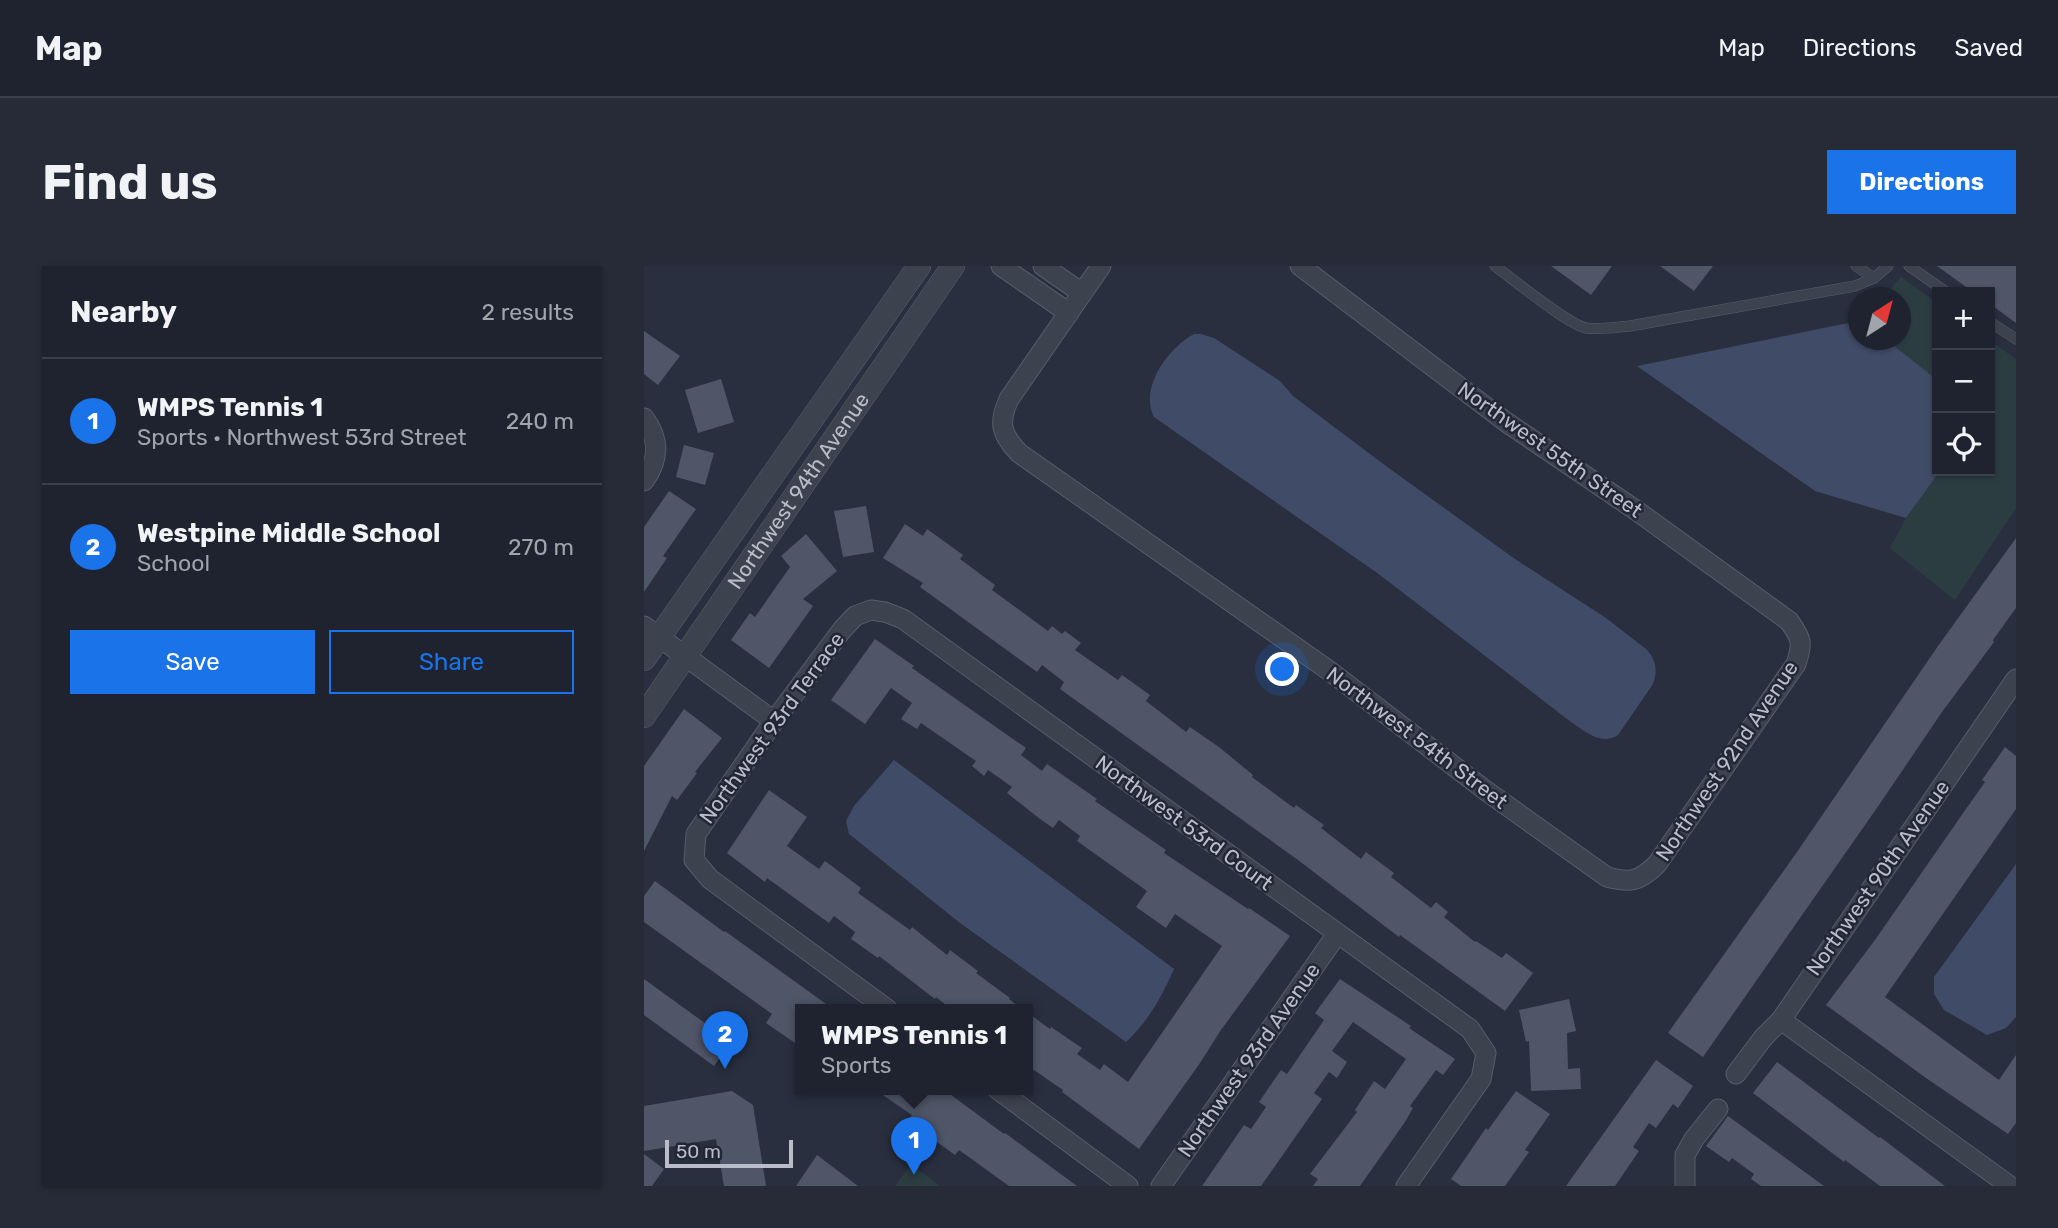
<!DOCTYPE html>
<html lang="en">
<head>
<meta charset="utf-8">
<style>
  :root { --surface:#1f232f; --page:#272b37; --text:#f1f3f6; --muted:#a1a4aa; --line:#3c404b; --accent:#1a73e8 }
  body { margin:0; font-family:Rubik,sans-serif; background:var(--page); color:var(--text) }
  .controls { position:absolute; right:21px; top:21px; display:grid; overflow:hidden; border-radius:0px; box-shadow:0 2px 5px #0004 }
  .controls button { width:63px; height:63px; display:grid; place-items:center; padding:0; border:0; border-bottom:2px solid var(--line); background:var(--surface); color:var(--text); font:35px sans-serif }
  .compass { position:absolute; left:1204px; top:21px; width:63px; height:63px; border-radius:50%; background:var(--surface); box-shadow:0 2px 5px #0004; rotate:36deg }
  .scale { position:absolute; left:21px; bottom:18px; width:128px; box-sizing:border-box; padding-left:7px; border:4px solid #b9bdca; border-top:0; font-size:19px; line-height:24px; white-space:nowrap; color:#b9bdca; -webkit-text-stroke:5px #212735; paint-order:stroke }
  .you { position:absolute; left:639px; top:404px; width:24px; height:24px; margin:-18px; border:5px solid #fff; border-radius:50%; background:#1a73e8; box-shadow:0 0 0 10px #1a73e833 }
  .badge { display:grid; place-items:center; width:46px; height:46px; border-radius:50%; background:var(--accent); color:#fff; font-size:23px; font-weight:700 }
  .pin { position:absolute; translate:-50% -58px; filter:drop-shadow(0 2px 4px #0008) }
  .pin::after { content:''; position:absolute; top:37px; width:24px; height:21px; background:inherit; clip-path:polygon(0 0,100% 0,50% 100%) }
  .popup { position:absolute; left:151px; top:738px; width:238px; height:91px; box-sizing:border-box; display:grid; place-content:center; border-radius:0px; background:var(--surface); filter:drop-shadow(0 2px 5px #0005); font-size:23px; white-space:nowrap; color:var(--muted) }
  .popup b { font-size:26px; color:var(--text) }
  .popup::after { content:''; position:absolute; left:50%; top:100%; margin-left:-14px; border:14px solid transparent; border-top-color:var(--surface) }
  .list { margin:0; padding:0; list-style:none }
  h2 { display:flex; justify-content:space-between; align-items:center; height:91px; margin:0; padding:0 28px; font-size:30px }
  h2 small { font-size:23px; font-weight:400; color:var(--muted) }
  .list li { display:grid; grid-template-columns:46px 1fr auto; gap:21px; align-items:center; box-sizing:border-box; height:126px; padding:0 28px; border-top:2px solid var(--line) }
  .list b { display:block; font-size:26px; white-space:nowrap }
  .list p { margin:0; font-size:23px; white-space:nowrap; color:var(--muted) }
  .list em { font-size:23px; font-style:normal; color:var(--muted) }
  .actions { display:flex; gap:14px; padding:21px 28px }
  .actions a { flex:1; padding:16px 0; border:2px solid var(--accent); border-radius:0px; text-align:center; font-size:24px; color:var(--accent) }
  .actions .main { background:var(--accent); color:#fff }
  .icon { flex:none; width:38px; height:38px; fill:none; stroke:currentColor; stroke-width:2; stroke-linecap:round; stroke-linejoin:round }
  .map { position:relative; flex:none; width:1372px; height:920px; overflow:hidden; border-radius:0px }
  header { display:flex; align-items:center; gap:42px; box-sizing:border-box; height:98px; padding:0 35px; background:var(--surface); border-bottom:2px solid var(--line) }
  header strong { font-size:33px }
  nav { display:flex; gap:38px; margin-inline-start:auto; font-size:24px }
  .intro { display:flex; align-items:center; justify-content:space-between; box-sizing:border-box; height:168px; padding:0 42px }
  h1 { margin:0; font-size:49px }
  .button { padding:18px 32px; border-radius:0px; background:var(--accent); color:#fff; font-size:24px; font-weight:700 }
  main { display:flex; gap:42px; padding:0 42px }
  aside { flex:1; background:var(--surface); border-radius:0px; box-shadow:0 2px 5px #0004 }
  .map>svg:first-child { display:block }
  .green { fill:#2c3d41 }
  .water { fill:#404b67 }
  .building { fill:#4f5668 }
  .lines { fill:none; stroke-linecap:round; stroke-linejoin:round }
  .service-casing { stroke:#575d6a; stroke-width:11 }
  .minor-casing { stroke:#575d6a; stroke-width:21 }
  .tertiary-casing { stroke:#575d6a; stroke-width:24 }
  .service { stroke:#3d424f; stroke-width:10 }
  .minor { stroke:#3d424f; stroke-width:19 }
  .tertiary { stroke:#3d424f; stroke-width:23 }
  .labels { text-anchor:middle; stroke-width:5; stroke-linejoin:round; paint-order:stroke }
  .street-label { font-size:21px; fill:#b9bdca; stroke:#212735 }
</style>
</head>
<body>
<header>
<strong>Map</strong>
<nav><a>Map</a><a>Directions</a><a>Saved</a></nav>
</header>
<div class="intro"><h1>Find us</h1><a class="button">Directions</a></div>
<main>
<aside>
<h2>Nearby<small>2 results</small></h2>
<ul class="list">
<li><span class="badge">1</span><div><b>WMPS Tennis 1</b><p>Sports · Northwest 53rd Street</p></div><em>240 m</em></li>
<li><span class="badge">2</span><div><b>Westpine Middle School</b><p>School</p></div><em>270 m</em></li>
</ul>
<div class="actions"><a class="main">Save</a><a>Share</a></div>
</aside>
<div class="map">
<svg width="1372" height="920" viewBox="0 0 1372 920">
  <rect width="100%" height="100%" fill="#292f3f"/>
  <g class="green">
    <path d="M1257 11 1293 37V114L1243 74H1256V32L1226 31 1244 26Z"/>
    <path d="M1346 75 1372 93V242L1311 334 1246 282 1262 252 1296 205H1346Z"/>
    <path d="M267 898 296 920H251Z"/>
  </g>
  <g class="water">
    <path d="M1214 55V74H1243L1293 114V205H1296L1262 252 1171 225 993 100Z"/>
    <path d="M550 68H557L570 72 636 115 649 130 742 200 871 293 962 352 1002 383C1012 393 1014 404 1009 418L974 469C957 480 942 466 927 456L736 309 510 151C495 122 524 82 550 68Z"/>
    <path d="M250 494 530 703C518 730 504 756 482 776L316 657 205 568 202 555 210 540Z"/>
    <path d="M1372 598V751L1362 762 1343 769 1300 744 1290 728V711Z"/>
  </g>
  <g class="building">
    <path d="M907 0H968L947 29Z"/>
    <path d="M1016 0H1069L1050 25Z"/>
    <path d="M1293 0H1372V57L1346 38V26H1329Z"/>
    <path d="M0 65 36 90 14 119 0 108Z"/>
    <path d="M77 113 90 156 54 167 41 124Z"/>
    <path d="M40 179 70 187 61 219 32 211Z"/>
    <path d="M25 225 52 243 19 290 23 292 0 326V261Z"/>
    <path d="M222 240 230 286 199 291 190 245Z"/>
    <path d="M261 258 279 270 283 263 297 273 319 289 316 293 351 319 348 324 404 365 408 360 418 368 421 365 437 377 431 384 474 414 478 409 506 429 502 435 542 466 546 461 575 481 609 509 608 511 650 542 652 539 680 559 677 562 717 593 722 586 750 607 747 611 787 642 792 636 804 646 800 651 831 676 832 675 858 692 862 687 889 707 861 745 756 669 755 671 654 594 416 423 420 416 398 399 393 406 276 321 279 317 239 292Z"/>
    <path d="M162 268 193 305 159 333 169 340 125 402 87 374 106 347 111 351 146 301 137 290Z"/>
    <path d="M1372 272V342L1349 374 1350 376 1298 446 1235 539 1059 791 1024 767 1153 586 1294 380Z"/>
    <path d="M231 373 270 400 268 402 382 482 377 489 398 505 403 498 453 533 451 535 522 584 520 587 604 643 605 642 646 670 577 764 556 797 495 883 418 826 419 824 384 800V747L406 763 407 761 438 782 433 788 456 804 460 798 484 816 578 680 531 648 522 662 492 641 503 625 433 575 436 570 415 554 409 562 396 553 363 527 368 521 344 504 340 510 328 500 332 495 277 457 273 463 257 453 268 437 247 422 221 458 187 434Z"/>
    <path d="M40 443 78 472 51 506 53 507 33 534 28 530 0 585V500Z"/>
    <path d="M1361 481 1372 490V543L1241 731 1355 814 1372 789V857L1364 868 1282 812 1182 739 1231 674 1317 550 1341 516 1338 514Z"/>
    <path d="M125 524 163 551 143 580 175 603 181 595 217 622 214 627 266 664 268 661 303 689 306 684 334 705 332 707 366 732 365 733 378 743H307L292 731 291 733 235 690 234 692 207 673 211 666 190 650 185 657 123 612 121 616 83 587Z"/>
    <path d="M11 615 80 666 81 665 189 743H156V769L151 777 122 757 128 748 0 656V630Z"/>
    <path d="M0 713 87 776 70 800 0 749Z"/>
    <path d="M696 713 767 760 765 762 811 793 799 809 792 804 766 840 769 842 761 856 716 920H669L674 913 666 908 713 846 711 844 730 815 741 823 762 793 709 756 688 785 703 796 693 812 685 806 670 827 678 833 617 920H558L600 859 607 863 622 841 615 836 637 804 643 808 680 754 671 747Z"/>
    <path d="M925 733 932 765 923 767 924 803 936 802 937 823 887 825 885 775 882 776 875 744Z"/>
    <path d="M1012 794 1049 820 1034 842 1029 838 1012 862 1005 857 989 881 995 885 971 920H922Z"/>
    <path d="M1133 796 1235 872 1236 871 1301 920H1236L1201 894 1200 896 1109 827Z"/>
    <path d="M230 823H299L360 868 361 867 433 920H365L315 884 311 889 264 855 268 849Z"/>
    <path d="M88 825 109 839 122 920H80L72 873 0 885V840Z"/>
    <path d="M872 825 906 848 881 884 885 886 861 920H817L807 913 842 862 844 864Z"/>
    <path d="M1084 850 1180 920H1117L1107 913 1110 908 1088 892 1085 896 1062 880Z"/>
    <path d="M0 888 20 903 8 920H0Z"/>
    <path d="M173 889 214 920H152Z"/>
  </g>
  <g class="lines">
    <defs>
      <g id="service">
        <path d="M851 0C869 13 923 58 942 62 956 64 972 61 986 60L1211 20 1230 12 1244 0"/>
        <path d="M1212 0 1230 12"/>
        <path d="M1265 0 1302 26"/>
        <path d="M1346 56 1372 73"/>
      </g>
      <g id="minor">
        <path d="M357 0 425 47"/>
        <path d="M399 0 438 27"/>
        <path d="M457 0 365 133C354 157 357 168 375 187L687 406 841 524 963 611C986 617 995 616 1013 598L1152 398C1159 377 1158 373 1145 355L993 245 862 156 656 0"/>
        <path d="M0 152C16 173 15 194 0 215"/>
        <path d="M0 360 130 455"/>
        <path d="M243 743 66 613 50 594 52 568 130 455 198 364 211 350 227 344 241 346 259 353 826 763 842 787 837 813 762 920"/>
        <path d="M1137 754 1366 920"/>
        <path d="M1092 808 1119 772 1137 754 1372 413"/>
        <path d="M353 823 484 920"/>
        <path d="M517 920 693 668"/>
        <path d="M1041 920V889L1050 873 1074 843"/>
      </g>
      <g id="tertiary">
        <path d="M0 393 275 0"/>
        <path id="s1" d="M0 450 309 0"/>
      </g>
    </defs>
    <use href="#service" class="service-casing"/>
    <use href="#minor" class="minor-casing"/>
    <use href="#tertiary" class="tertiary-casing"/>
    <use href="#service" class="service"/>
    <use href="#minor" class="minor"/>
    <use href="#tertiary" class="tertiary"/>
  </g>
  <g class="labels">
    <g class="street-label">
      <text transform="translate(906 184) rotate(35)" y="7">Northwest 55th Street</text>
      <text dy="7" stroke="none"><textPath href="#s1" startOffset="273">Northwest 94th Avenue</textPath></text>
      <text transform="translate(128 462) rotate(-54)" y="7">Northwest 93rd Terrace</text>
      <text transform="translate(773 472) rotate(37)" y="7">Northwest 54th Street</text>
      <text transform="translate(1083 495) rotate(-56)" y="7">Northwest 92nd Avenue</text>
      <text transform="translate(540 557) rotate(36)" y="7">Northwest 53rd Court</text>
      <text transform="translate(1234 612) rotate(-55)" y="7">Northwest 90th Avenue</text>
      <text transform="translate(605 794) rotate(-55)" y="7">Northwest 93rd Avenue</text>
    </g>
  </g>
</svg>
<div class="controls">
<button>+</button>
<button>−</button>
<button><svg class="icon" aria-label="locate" viewBox="0 0 24 24"><circle cx="12" cy="12" r="6"/><path d="M12 2v4M12 18v4M2 12h4M18 12h4"/></svg></button>
</div>
<svg class="compass" viewBox="-18 -18 36 36"><path d="M0-13l5 13h-10z" fill="#e53935"/><path d="M0 13l5-13h-10z" fill="#a1a4aa"/></svg>
<div class="scale">50 m</div>
<div class="you"></div>
<div class="pin badge" style="left:270px;top:909px">1</div>
<div class="popup"><b>WMPS Tennis 1</b>Sports</div>
<div class="pin badge" style="left:81px;top:803px">2</div>
</div>
</main>
</body>
</html>
